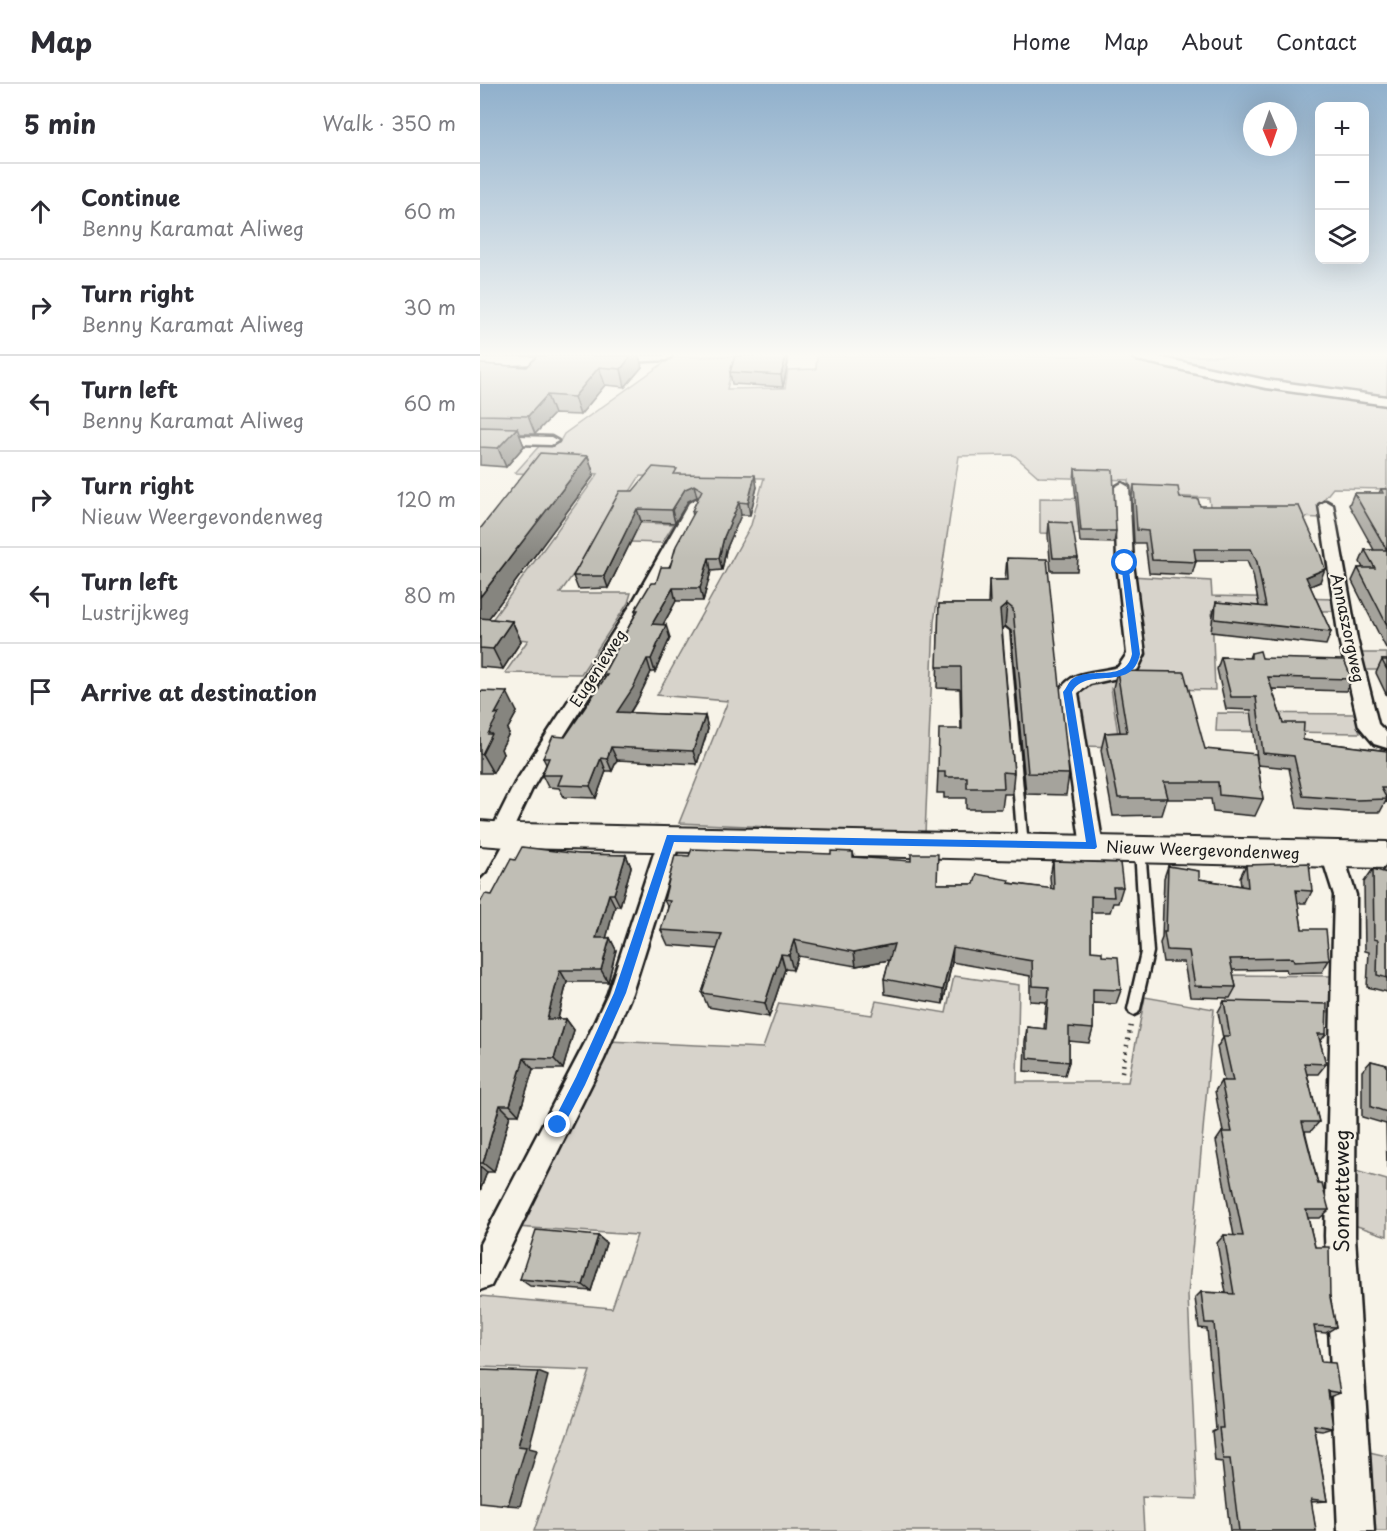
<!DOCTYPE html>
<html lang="en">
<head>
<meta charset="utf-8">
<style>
  :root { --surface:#fff; --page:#f2f2f3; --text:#2b2b33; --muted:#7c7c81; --line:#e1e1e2 }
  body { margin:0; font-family:"Playpen Sans",sans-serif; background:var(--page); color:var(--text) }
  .controls { position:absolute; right:18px; top:18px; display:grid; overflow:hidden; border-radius:12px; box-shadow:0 6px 24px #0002 }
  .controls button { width:54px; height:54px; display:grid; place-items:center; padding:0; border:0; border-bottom:2px solid var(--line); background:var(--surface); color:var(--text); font:30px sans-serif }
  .compass { position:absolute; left:763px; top:18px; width:54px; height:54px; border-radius:50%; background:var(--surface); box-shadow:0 6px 24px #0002; rotate:178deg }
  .stop { position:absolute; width:18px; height:18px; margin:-14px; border:4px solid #1a73e8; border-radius:50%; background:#fff }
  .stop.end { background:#1a73e8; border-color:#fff; box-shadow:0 2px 6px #0008 }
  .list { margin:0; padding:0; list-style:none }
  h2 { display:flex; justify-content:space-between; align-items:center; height:78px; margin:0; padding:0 24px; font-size:26px }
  h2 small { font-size:20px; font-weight:400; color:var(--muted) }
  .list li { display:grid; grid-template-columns:39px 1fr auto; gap:18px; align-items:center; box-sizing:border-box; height:96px; padding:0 24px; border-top:2px solid var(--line) }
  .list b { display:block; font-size:22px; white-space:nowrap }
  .list p { margin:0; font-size:20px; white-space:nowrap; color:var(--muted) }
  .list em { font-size:20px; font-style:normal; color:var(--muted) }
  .icon { flex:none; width:33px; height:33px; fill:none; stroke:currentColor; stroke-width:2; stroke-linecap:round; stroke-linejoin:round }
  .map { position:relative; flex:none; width:907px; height:1447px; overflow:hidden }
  header { display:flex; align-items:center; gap:36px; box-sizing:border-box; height:84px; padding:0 30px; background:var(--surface); border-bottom:2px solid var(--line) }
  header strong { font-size:28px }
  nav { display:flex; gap:33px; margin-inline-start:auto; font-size:21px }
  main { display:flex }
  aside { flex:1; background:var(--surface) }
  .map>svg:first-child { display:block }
  .green { fill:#d7d3cb; stroke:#7a7874; stroke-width:1.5 }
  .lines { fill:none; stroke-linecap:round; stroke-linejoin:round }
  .lane-casing { stroke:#1c1c1c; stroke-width:5 }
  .street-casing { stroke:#1c1c1c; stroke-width:5 }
  .secondary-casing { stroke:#1c1c1c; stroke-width:4 }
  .path { stroke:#1c1c1c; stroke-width:4.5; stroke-dasharray:1.5 5; stroke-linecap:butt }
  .lane { fill:#f7f3e8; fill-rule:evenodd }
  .street { fill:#f7f3e8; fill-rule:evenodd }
  .secondary { fill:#f7f3e8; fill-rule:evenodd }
  .wall { fill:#a5a39c; stroke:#1c1c1c; stroke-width:1.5 }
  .shaded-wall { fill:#86857f; stroke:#1c1c1c; stroke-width:1.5 }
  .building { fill:#c0beb5; stroke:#1c1c1c; stroke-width:1.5 }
  .route { fill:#1a73e8 }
  .labels { text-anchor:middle; stroke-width:4.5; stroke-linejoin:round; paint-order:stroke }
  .street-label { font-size:16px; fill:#1c1c1c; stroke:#f7f3e8 }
  .near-street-label { font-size:20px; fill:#1c1c1c; stroke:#f7f3e8 }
</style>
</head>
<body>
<header>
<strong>Map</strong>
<nav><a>Home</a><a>Map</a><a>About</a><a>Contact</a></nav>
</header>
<main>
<aside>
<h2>5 min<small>Walk · 350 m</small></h2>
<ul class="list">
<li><svg class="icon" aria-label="ahead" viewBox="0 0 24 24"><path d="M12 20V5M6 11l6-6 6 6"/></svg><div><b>Continue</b><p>Benny Karamat Aliweg</p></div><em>60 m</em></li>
<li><svg class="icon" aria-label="right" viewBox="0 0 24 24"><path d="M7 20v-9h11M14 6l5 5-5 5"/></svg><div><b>Turn right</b><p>Benny Karamat Aliweg</p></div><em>30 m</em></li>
<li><svg class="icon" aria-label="left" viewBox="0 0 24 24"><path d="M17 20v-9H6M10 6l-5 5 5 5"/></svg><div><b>Turn left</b><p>Benny Karamat Aliweg</p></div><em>60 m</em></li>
<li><svg class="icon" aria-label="right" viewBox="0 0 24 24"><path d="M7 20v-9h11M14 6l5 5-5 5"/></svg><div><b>Turn right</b><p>Nieuw Weergevondenweg</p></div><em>120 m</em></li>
<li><svg class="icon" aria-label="left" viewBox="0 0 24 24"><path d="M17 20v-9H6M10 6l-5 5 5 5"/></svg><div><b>Turn left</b><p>Lustrijkweg</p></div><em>80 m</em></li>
<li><svg class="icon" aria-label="arrive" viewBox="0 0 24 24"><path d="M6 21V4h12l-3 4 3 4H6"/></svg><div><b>Arrive at destination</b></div></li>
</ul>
</aside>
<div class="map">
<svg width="907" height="1447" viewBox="0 0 907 1447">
  <rect width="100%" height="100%" fill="#f7f3e8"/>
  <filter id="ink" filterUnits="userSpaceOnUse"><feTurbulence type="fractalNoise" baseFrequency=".0167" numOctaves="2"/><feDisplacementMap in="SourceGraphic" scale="12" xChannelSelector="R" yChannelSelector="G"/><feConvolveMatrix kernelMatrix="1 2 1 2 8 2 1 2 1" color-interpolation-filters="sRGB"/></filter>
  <g filter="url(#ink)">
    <g class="green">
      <path d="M255 272 247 305 305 304 308 286 336 285 337 272H647L715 288 907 319V405L853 404 840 420 842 434 731 430 729 414 649 410V396L559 393 534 371 479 372 454 538 445 750 199 739 248 617 177 611 271 441 284 394 160 392 130 438 194 440 182 459 117 457 80 509H151L148 519 101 590 25 589 48 556 1 551 118 390 67 386 63 390 35 389 61 360 79 359 84 350 192 273Z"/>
      <path d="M665 272H907V315L837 306Z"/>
      <path d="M560 414 638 415 640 451 560 449Z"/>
      <path d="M651 492 731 497 732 512 855 515 857 527 732 526 735 606 631 604 640 663 602 662 592 609 599 599 652 589Z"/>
      <path d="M879 569H907V586H882Z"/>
      <path d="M737 629 876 630 880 649 736 647Z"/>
      <path d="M751 891 854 892V928L745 925Z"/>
      <path d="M474 892 539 901 537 998H648L665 913 734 925 708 1211 717 1415 662 1413 664 1447H54L110 1287 0 1283V1212L132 1224 157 1151 36 1143 128 957 283 964 299 919 392 931 396 917 466 929Z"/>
      <path d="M872 1086 907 1096V1152L871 1140Z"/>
      <path d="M885 1367 907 1372V1447H890Z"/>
    </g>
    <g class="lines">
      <defs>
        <g id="lane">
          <path d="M525 544 529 547 548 762 547 765H539L538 762 521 547Z"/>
          <path d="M660 760 664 761 665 764 673 868 660 925 658 929 654 931 650 929 648 925 661 868 655 764 656 761Z"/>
        </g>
        <g id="street">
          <path d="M80 272 86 276 84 279 0 282V274Z"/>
          <path d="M130 272H192L186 276 133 279 127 275Z"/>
          <path d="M651 272H674L786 296 907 313V321L786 304 657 276Z"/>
          <path d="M0 351 71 353 78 357 71 361 0 359Z"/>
          <path d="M642 399 649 403 653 479 665 570 658 585 651 591 610 600 598 609 623 763 620 769 612 772 604 769 601 763 579 608C593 584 615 590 638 583L647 570 637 479 635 403Z"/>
          <path d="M216 415 223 419 170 516 71 672 52 705 33 745 39 744 47 746 50 752C38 774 26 814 0 822V797L8 789 26 756 21 757 13 755 10 749 35 699 154 516 209 419Z"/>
          <path d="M846 417 853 421 877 555 898 640 907 649V664L894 660 879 642 859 555 839 421Z"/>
          <path d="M190 745 198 748 201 754 152 909 124 975 11 1202 0 1206V1160L106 957 128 909 179 754 182 748Z"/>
          <path d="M852 761 860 764 863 770 876 811 875 1152 894 1447H858L845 1152 854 811 841 770 844 764Z"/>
        </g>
        <path id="secondary" d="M0 737 39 740 907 758V784L39 764 0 761Z"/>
      </defs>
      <use href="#lane" class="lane-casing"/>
      <use href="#street" class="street-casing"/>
      <use href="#secondary" class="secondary-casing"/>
      <path class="path" d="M642 988 651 940"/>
      <use href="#lane" class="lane"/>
      <use href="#street" class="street"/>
      <use href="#secondary" class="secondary"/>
    </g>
    <g class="wall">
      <path d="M57 272H159L162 283 145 303 125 301 100 331 74 330 55 350H39L44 362 26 383 0 381V280L47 283Z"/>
      <path d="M308 279 303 303 252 300 250 288Z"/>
      <path d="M108 372 114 391 8 535 32 537 41 557 23 585 0 583V445Z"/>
      <path d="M595 385 636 447 634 459 600 458 594 396Z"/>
      <path d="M198 390 277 403 270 431H261L246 466 242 486 231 487 223 517H196L183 541 190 554 175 588H171L157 617 150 629 225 632 228 645 217 680 137 676 132 687H126L116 714 84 713 79 704 68 703 62 691 66 680 63 674 85 653 125 595 123 591 156 529 155 526 190 483 213 432 212 427 218 414 217 413 208 417 195 439 161 437 128 504 98 505 93 492 153 407Z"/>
      <path d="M654 401 700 414 720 422 840 498 830 502 851 548 846 561 731 548 733 531 736 518 779 522 773 491 767 477H716L712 491 669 489 665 459H654L652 413Z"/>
      <path d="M901 405H907V566L872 497 878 484H883L880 478 885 466H894L869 421 874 409H899Z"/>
      <path d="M569 438 598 474 597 487H571L568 451Z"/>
      <path d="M527 474 589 690 586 711 546 710 531 547 525 542 522 544 534 689 532 710H524L522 725H486V714H464V709H457L458 688 481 645 480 605 457 604 459 520H508L509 496H525Z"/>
      <path d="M771 569 782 574 872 595 866 607 792 605 803 639 823 656 907 667V718L906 717 900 728H869L817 724 809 684 778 681 783 715 775 732 733 728 731 715H687L682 731 633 732 621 666 625 649 640 648 633 604 637 587 725 665 777 674 771 626 746 625 737 585 741 573 769 574Z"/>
      <path d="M902 576H907V612L896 589Z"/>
      <path d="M0 607 37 628 27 646 29 649 21 665 23 670 13 689H0Z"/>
      <path d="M373 768 374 773 457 800H494L528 799 571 805 570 793 573 777 643 803 638 819H633L630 828H611V867L622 872 641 906 636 920 613 919V945L609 959 589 957V978L585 991 544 987 545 957 547 943 564 945 566 918 550 917V892L472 878 463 920 405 910 404 895 409 876 376 882 318 872 313 886 305 885 289 933 228 923 222 909 237 865 188 861 181 846 188 824 184 816 351 770Z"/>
      <path d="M99 770 146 771 151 783 140 822H135L126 854H130L136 866 128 898H87L78 935H86L94 946 83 985H53L39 1031H30L14 1088H7L0 1107V819L12 811 35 776Z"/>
      <path d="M766 781 832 807 826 819H818L822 845 849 876 842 888 807 889 806 885 752 886 756 903 750 914 710 913 704 878H683L680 859 682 854 684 794 688 782 719 795 761 802 760 793Z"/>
      <path d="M906 781H907V908L887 903 889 868 885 867 884 798 893 785 902 788Z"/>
      <path d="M744 917 846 950 840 958 846 980 838 990H827L839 1038 831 1047H825L838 1100 849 1126 840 1134H828L835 1163 850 1213 856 1243 846 1249 835 1248 841 1278 860 1309 849 1313 853 1344 843 1347 835 1346 847 1417 831 1418 836 1447H750L742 1378 735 1377 732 1347 736 1345 727 1245 719 1244 715 1214 721 1208 746 1209 737 1159 744 1151 754 1152 736 1057 742 1048H743L735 1007 741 997H744L737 963 743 954 738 928Z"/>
      <path d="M891 977 907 981V1084L906 1040 882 1033V987Z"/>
      <path d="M118 1152 126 1159 111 1207 50 1202 40 1195Z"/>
    </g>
    <g class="shaded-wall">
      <path d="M150 272H159L162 283 145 303 141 285Z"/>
      <path d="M306 272H307L308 279 303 303 301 291Z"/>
      <path d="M119 283 125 301 100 331 94 313Z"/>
      <path d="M67 311 74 330 55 350 48 332Z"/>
      <path d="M37 344 44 362 26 383 18 364Z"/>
      <path d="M108 372 114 391 0 546V513Z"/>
      <path d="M275 391 277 403 270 431 268 419Z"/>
      <path d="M214 401 217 413 208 417 195 439 192 426 205 405Z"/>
      <path d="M259 418 261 431 246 466 242 486 239 474 244 453Z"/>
      <path d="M157 425 161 437 128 504 124 492Z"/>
      <path d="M229 474 231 487 223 517 220 504Z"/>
      <path d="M845 485 840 498 821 506 826 493Z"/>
      <path d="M193 504 196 517 176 553 172 540Z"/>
      <path d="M527 520 525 542 519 547 520 526Z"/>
      <path d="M32 537 41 557 23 585 13 565Z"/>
      <path d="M186 541 190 554 175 588 171 575Z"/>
      <path d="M167 575 171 588 157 617 142 641 137 628Z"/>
      <path d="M27 608 37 628 27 646 29 649 21 665 23 670 13 689 2 670 8 650 15 630Z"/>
      <path d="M225 632 228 645 217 680 213 667Z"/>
      <path d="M131 663 137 676 132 687 127 675Z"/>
      <path d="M121 674 126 687 116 714 110 702Z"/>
      <path d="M146 771 151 783 140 822 134 810Z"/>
      <path d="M129 810 135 822 123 866 116 854Z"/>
      <path d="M130 854 136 866 128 898 121 886Z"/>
      <path d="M314 856 318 872 313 886 309 871Z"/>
      <path d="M414 860 415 875 376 882 374 868Z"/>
      <path d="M473 863 472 878 463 920V906Z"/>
      <path d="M301 870 305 885 289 933 285 919Z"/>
      <path d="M80 886 87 898 75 946 67 935Z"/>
      <path d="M86 935 94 946 83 985 74 975Z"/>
      <path d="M44 974 53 985 39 1031 30 1021Z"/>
      <path d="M20 1021 30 1031 14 1088 3 1079Z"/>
      <path d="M0 1082 7 1088 0 1107Z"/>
      <path d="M118 1152 126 1159 111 1207 103 1201Z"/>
      <path d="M58 1288 68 1292 49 1364 57 1366 40 1422 28 1421 38 1362Z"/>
    </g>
    <g class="building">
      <path d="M57 272H151L141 285 119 283 94 313 67 311 48 332 0 331V280L47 283Z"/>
      <path d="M255 272H306L301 291 250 288Z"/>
      <path d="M0 343 37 344 18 364 0 363Z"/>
      <path d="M60 369 108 372 0 513V445Z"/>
      <path d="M173 383 197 385 194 390 275 391 268 419 259 418 244 453 239 474H229L220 504H193L172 540 186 541 171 575H167L153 604 137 628 225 632 213 667 131 663 127 675 121 674 110 702 78 701 82 691H62L69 674H63L73 652 85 653 127 591H123L158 526H155L171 499H176L181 483H190L196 462 215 427H212L222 406 214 401 205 405 192 426 157 425 124 492H93L140 407H153Z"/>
      <path d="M595 385 633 386 636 447H601Z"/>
      <path d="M654 401 698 403 700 414 718 415 720 422H819L840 469 845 485 826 493 851 548 735 535 736 518 786 523 777 478 771 465H714L716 478 672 476 668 447 657 446Z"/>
      <path d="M901 405H907V541L878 484H895L885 466H907L874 409H903Z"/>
      <path d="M569 438 592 439 598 474H573Z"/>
      <path d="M527 474 567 475 589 690 548 689 533 525 527 520 520 526 534 689 523 688 524 704H487V693H465V688H458L459 645H482L481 583H457L459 520H510L509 496H528Z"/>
      <path d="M0 534 32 537 13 565 0 564Z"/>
      <path d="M780 567 782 574 864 576 872 595 788 593 803 639H824L823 656 907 667V704H901L907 715 876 716 823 712 814 672 783 669 776 613H751L741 573 771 574V569Z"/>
      <path d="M902 576H907V586Z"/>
      <path d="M637 587 704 588 725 665 776 670 783 715 739 711 738 698H684L688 714H638L625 649 647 648Z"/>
      <path d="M0 607 27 608 15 630 19 629 8 650H12L2 670H0Z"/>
      <path d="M42 763 99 770 146 771 134 810H129L116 854H130L121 886H80L67 935H86L74 975 44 974 30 1021H20L3 1079H0V819L5 810 12 811 31 775 35 776Z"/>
      <path d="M212 765 351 770V767L373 768V773L431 777V770H458L457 800H494L497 790 529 796 528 799 574 805 573 777 640 779 643 803H633L634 813 611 812V867L622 868V872L638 873 641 906 613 905V945L589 943V978L547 974V943L566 945 569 903 553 902 552 877 473 863 463 906 404 895 414 860 374 868 314 856 309 871 301 870 285 919 222 909 242 850 181 846 190 817 184 816 195 771 209 772Z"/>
      <path d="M829 779 832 807 816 806 822 845H846L849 876 814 878 813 874 750 875 756 903 715 902 709 867 687 866 684 848H686L688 782 719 787V795L768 803 766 781Z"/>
      <path d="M906 781H907V894L897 891 898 856 894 855 893 785 907 789Z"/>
      <path d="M744 917 847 920 846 950H838L846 980 824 979 839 1038H822L838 1100H842L849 1126H826L835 1163H849L850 1213 856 1243 834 1242 841 1278 855 1279 860 1309 848 1307 853 1344 834 1341 847 1417 831 1415 836 1447H759L750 1375H743L739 1344H743L734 1239H725L721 1208 754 1210 744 1151 763 1152 742 1048H752L741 997H753L743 952H750Z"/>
      <path d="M891 977 907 981V1028L891 1023Z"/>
      <path d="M56 1146 118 1152 103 1201 40 1195Z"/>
      <path d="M0 1286 58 1288 38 1362 46 1363 28 1421 0 1418Z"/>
    </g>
  </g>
  <linearGradient id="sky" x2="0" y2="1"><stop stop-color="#90b0cc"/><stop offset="0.57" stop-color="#fbfaf5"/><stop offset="1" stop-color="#fbfaf5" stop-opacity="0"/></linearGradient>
  <rect width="907" height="475" fill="url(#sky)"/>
  <path class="route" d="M645 477 648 479 660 570C652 610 607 581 592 608L617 763 615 765 194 758 146 909 105 1001 82 1045 78 1047 74 1045 72 1041 74 1036 96 993 134 909 187 751 606 758 583 608C586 605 588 599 591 596 610 581 646 600 652 570L641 479Z"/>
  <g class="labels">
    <g class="street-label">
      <text transform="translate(868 544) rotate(78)" y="6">Annaszorgweg</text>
      <text transform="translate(118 584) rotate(-57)" y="6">Eugenieweg</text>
      <text transform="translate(723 766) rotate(2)" y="6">Nieuw Weergevondenweg</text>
    </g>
    <g class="near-street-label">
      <text transform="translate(862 1107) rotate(-90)" y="7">Sonnetteweg</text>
    </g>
  </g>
</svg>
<div class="controls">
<button>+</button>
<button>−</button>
<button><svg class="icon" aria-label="layers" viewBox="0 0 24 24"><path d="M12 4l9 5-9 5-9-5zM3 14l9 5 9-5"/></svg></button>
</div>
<svg class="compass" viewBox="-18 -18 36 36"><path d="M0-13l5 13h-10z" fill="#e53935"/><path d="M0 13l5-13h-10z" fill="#7c7c81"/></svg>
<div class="stop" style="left:645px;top:479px"></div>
<div class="stop end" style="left:78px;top:1041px"></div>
</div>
</main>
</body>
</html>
